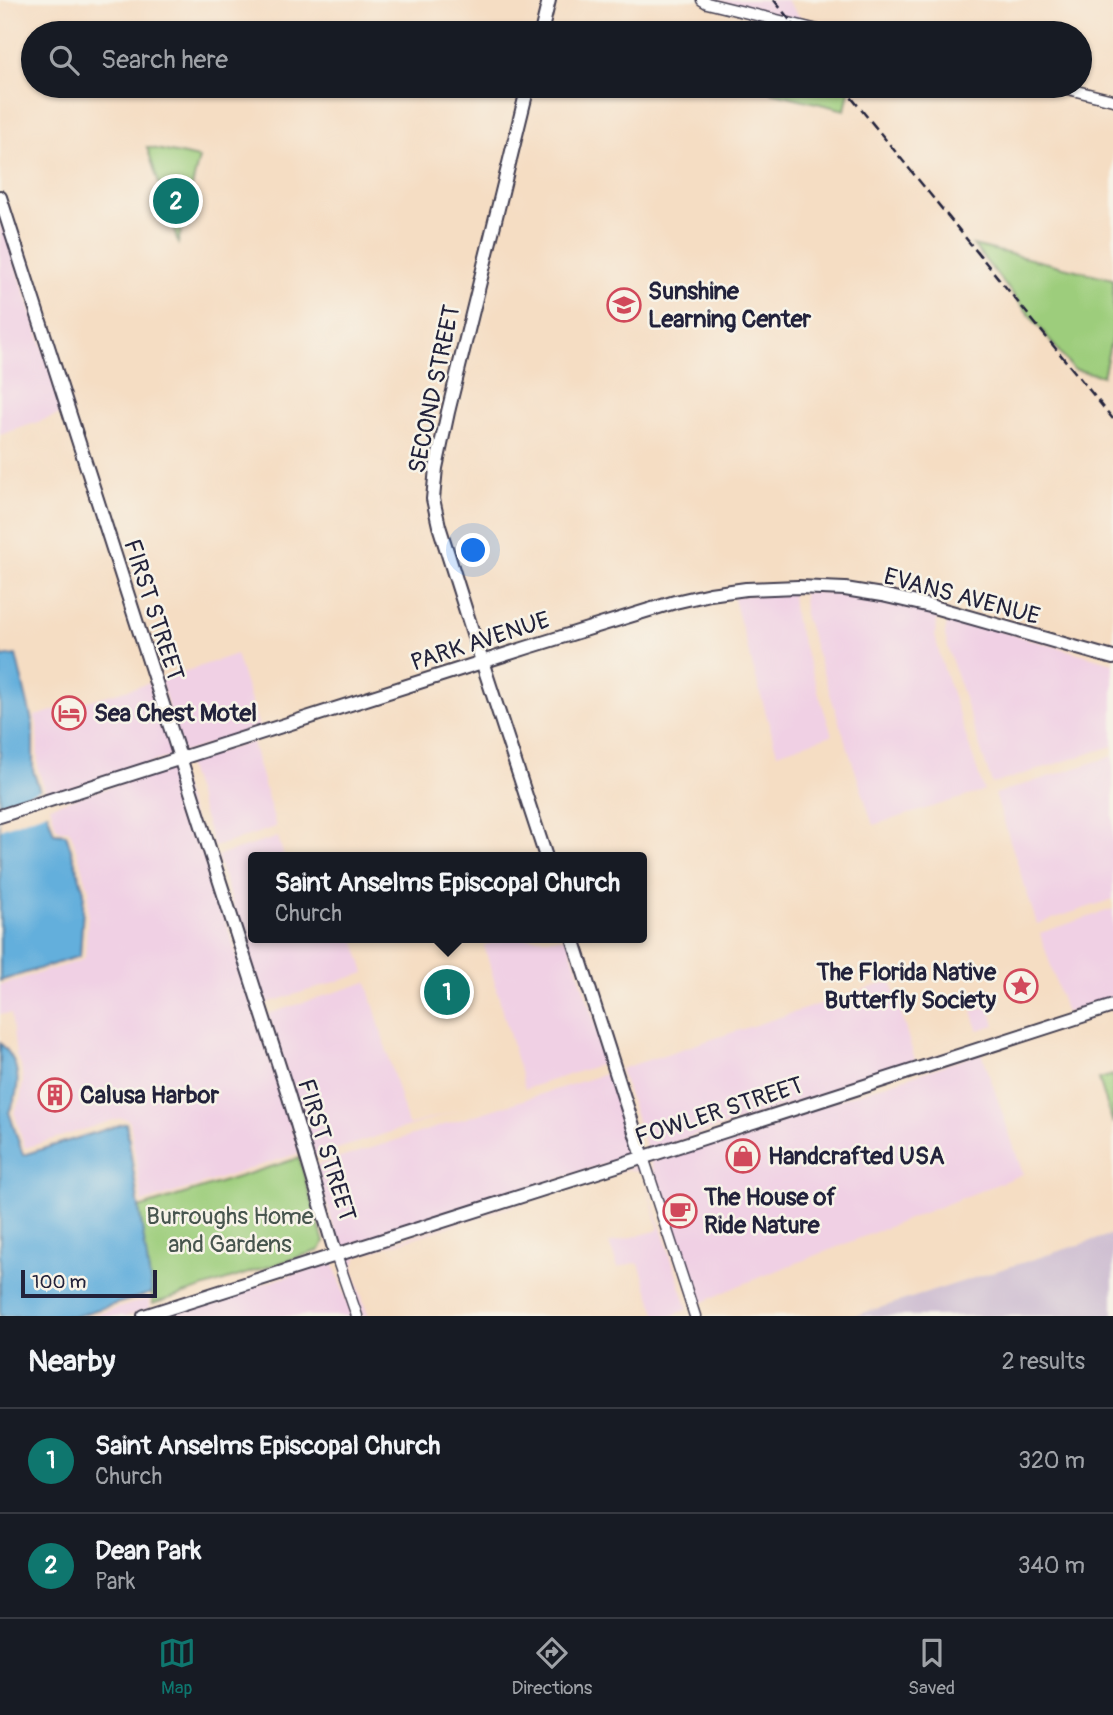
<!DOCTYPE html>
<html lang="en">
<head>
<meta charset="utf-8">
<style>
  :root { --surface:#171b24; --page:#242831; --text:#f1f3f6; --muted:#9ea1a6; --line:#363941; --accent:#0f766e }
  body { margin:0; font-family:Pangolin,sans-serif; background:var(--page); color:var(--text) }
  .scale { position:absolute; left:21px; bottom:18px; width:136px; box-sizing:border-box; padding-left:7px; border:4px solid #22223b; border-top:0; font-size:19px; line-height:24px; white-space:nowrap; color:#22223b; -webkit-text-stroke:5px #f7f3e8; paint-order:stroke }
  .you { position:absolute; left:474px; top:551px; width:24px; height:24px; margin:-18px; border:5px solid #fff; border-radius:50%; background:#1a73e8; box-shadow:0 0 0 10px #1a73e833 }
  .badge { display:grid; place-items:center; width:46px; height:46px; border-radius:50%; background:var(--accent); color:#fff; font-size:23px; font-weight:700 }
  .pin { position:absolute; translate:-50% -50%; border:4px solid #fff; box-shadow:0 2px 7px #0006 }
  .popup { position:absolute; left:248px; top:852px; width:399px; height:91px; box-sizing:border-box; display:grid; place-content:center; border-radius:7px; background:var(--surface); filter:drop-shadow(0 2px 5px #0005); font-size:23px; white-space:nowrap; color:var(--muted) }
  .popup b { font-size:26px; color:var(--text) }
  .popup::after { content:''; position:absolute; left:50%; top:100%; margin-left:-14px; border:14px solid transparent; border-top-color:var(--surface) }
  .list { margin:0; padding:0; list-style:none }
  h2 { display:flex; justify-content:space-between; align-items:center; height:91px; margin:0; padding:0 28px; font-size:30px }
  h2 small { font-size:23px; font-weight:400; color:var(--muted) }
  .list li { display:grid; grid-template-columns:46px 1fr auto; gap:21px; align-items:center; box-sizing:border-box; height:105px; padding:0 28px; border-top:2px solid var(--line) }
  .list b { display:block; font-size:26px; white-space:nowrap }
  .list p { margin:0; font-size:23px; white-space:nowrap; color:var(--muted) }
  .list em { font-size:23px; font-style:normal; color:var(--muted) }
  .icon { flex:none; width:38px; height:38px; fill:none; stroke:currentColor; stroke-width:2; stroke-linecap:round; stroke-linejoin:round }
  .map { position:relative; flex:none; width:1113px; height:1316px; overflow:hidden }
  .search { position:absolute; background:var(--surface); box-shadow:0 2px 5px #0004; left:21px; right:21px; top:21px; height:77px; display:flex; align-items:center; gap:18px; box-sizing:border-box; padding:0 24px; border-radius:38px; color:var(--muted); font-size:26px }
  .sheet { height:301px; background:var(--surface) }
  nav { display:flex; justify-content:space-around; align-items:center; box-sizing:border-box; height:98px; border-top:2px solid var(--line); background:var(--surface); font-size:19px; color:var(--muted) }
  nav a { display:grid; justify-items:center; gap:4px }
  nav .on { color:var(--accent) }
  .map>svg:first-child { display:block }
  .built { fill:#f0d0e4 }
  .industrial { fill:#cebed1 }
  .green { fill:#9dcd7b; stroke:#60785b; stroke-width:2 }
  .water { fill:#64afdc; stroke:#43688c; stroke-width:2 }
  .pier { fill:#f5ddc3 }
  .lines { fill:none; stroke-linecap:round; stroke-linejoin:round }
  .tertiary-casing { stroke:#423e4f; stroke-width:13 }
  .primary-casing { stroke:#423e4f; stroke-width:16 }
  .tertiary { stroke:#fff; stroke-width:10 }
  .primary { stroke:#fff; stroke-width:12 }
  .rail { stroke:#22223b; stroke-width:2.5; stroke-dasharray:10 5; stroke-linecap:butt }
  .labels { text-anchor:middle; stroke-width:5; stroke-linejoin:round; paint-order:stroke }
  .poi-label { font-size:24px; font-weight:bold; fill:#22223b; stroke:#f7f3e8; text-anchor:start }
  .street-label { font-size:24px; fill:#22223b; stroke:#f7f3e8 }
  .park-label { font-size:24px; fill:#47554e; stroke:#f7f3e8 }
</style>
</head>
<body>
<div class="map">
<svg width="1113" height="1316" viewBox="0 0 1113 1316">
  <rect width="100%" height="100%" fill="#f7f3e8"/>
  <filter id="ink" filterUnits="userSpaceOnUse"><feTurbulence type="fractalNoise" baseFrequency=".0143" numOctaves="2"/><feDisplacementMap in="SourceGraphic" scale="14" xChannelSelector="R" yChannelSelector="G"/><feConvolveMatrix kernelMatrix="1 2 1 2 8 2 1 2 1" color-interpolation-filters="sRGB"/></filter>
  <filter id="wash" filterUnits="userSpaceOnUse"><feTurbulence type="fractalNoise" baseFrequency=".00686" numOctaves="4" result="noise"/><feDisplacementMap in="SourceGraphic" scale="28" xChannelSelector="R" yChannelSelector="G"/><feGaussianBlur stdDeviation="1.57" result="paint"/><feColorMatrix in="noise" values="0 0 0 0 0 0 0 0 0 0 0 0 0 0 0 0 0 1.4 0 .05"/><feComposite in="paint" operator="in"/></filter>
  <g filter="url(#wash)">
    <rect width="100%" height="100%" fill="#f5ddc3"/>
    <g class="built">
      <path d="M714 0H786L805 23Z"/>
      <path d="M0 214 64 413 0 435Z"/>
      <path d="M792 592 794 616 832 735 777 753 733 596Z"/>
      <path d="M803 592H821L881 599 938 613 935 635 940 657 984 791 873 825 804 614Z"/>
      <path d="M948 616 1113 663V746L992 784 950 655 945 635Z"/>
      <path d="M236 654 259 727 183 753 160 680Z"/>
      <path d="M150 683 173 756 47 796 38 770 37 724 35 716Z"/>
      <path d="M252 742 276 827 214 847 186 762Z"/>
      <path d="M1113 756V899L1037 924 995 794Z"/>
      <path d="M176 766 300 1153 142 1203 130 1122 127 1119 120 1118 25 1148 14 1112 20 1101 23 1082 21 1065 16 1056 11 1014H0V985L82 960 85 957 89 890 71 833 68 830H61L56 827 50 806Z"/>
      <path d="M278 837 284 857H253V938H354L365 973 264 1004 217 856Z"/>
      <path d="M1113 909V1001L1066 1013 1040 933Z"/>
      <path d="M508 938H567L608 1062 525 1089 484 945Z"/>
      <path d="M891 981 916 1063 979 1042V1044L647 1151 620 1069Z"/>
      <path d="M367 982 408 1125 463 1109 312 1157 268 1014Z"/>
      <path d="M989 1006 995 1025 978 1030 972 1011Z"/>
      <path d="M982 1053 1023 1174 738 1286 697 1305 650 1161Z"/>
      <path d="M611 1072 637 1154 340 1249 315 1166Z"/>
      <path d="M640 1164 688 1309 671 1316H657L639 1264 634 1263 618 1268 609 1243 656 1231 659 1228 644 1177 640 1172 628 1169 360 1255 357 1257 353 1266 354 1273 368 1316H363L343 1258Z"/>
      <path d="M333 1262 352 1316H160Z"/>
      <path d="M148 1299 150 1309 130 1315 129 1314 127 1316H90Z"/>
    </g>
    <path class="industrial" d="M1113 1234V1316H853L892 1304Z"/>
    <g class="green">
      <path d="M772 86H850L845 110 771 92Z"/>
      <path d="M147 147 199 158 178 243Z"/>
      <path d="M973 245 1113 279V332L1103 376 1073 369Z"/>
      <path d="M1113 1075V1124L1099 1079Z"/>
      <path d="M299 1158 324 1242 320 1250 153 1304 139 1208Z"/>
    </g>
    <g class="water">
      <path d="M0 651 2 657 16 655 33 725V770L54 833 66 834 84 891 80 956 0 981Z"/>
      <path d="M0 1043C21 1062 22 1088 9 1112L23 1155 126 1123 152 1293 76 1316H0Z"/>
    </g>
    <path class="pier" d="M43 789 50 811 0 829V804Z"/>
  </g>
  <g filter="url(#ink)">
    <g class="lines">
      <defs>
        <g id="tertiary">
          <path d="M702 0 707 3 830 33"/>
          <path d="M1056 86 1113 100"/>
          <path d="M643 1157 695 1316"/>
          <path d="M336 1255 357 1316"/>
        </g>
        <g id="primary">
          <path d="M541 33 549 0"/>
          <path d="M528 86 448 412 436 468 433 499 439 526 478 649 546 857"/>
          <path d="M0 197 289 1097 336 1255"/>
          <path d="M0 816 529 647 675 602 710 594 746 589 798 587 845 589 882 595 930 606 1113 658"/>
          <path d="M573 938 643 1157"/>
          <path d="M144 1316 654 1154 1113 1006"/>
        </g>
      </defs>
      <use href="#tertiary" class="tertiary-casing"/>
      <use href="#primary" class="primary-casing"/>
      <use href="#tertiary" class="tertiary"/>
      <use href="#primary" class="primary"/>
      <g class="rail">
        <path d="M774 0 800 33"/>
        <path d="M842 86 1113 419"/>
      </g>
    </g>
  </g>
  <defs>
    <symbol id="school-ring" viewBox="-11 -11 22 22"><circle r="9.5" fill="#f7f3e8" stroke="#d1495b" stroke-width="1.5"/><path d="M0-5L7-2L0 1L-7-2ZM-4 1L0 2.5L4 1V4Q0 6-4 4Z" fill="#d1495b"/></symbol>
    <symbol id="hotel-ring" viewBox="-11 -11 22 22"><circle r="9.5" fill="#f7f3e8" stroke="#d1495b" stroke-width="1.5"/><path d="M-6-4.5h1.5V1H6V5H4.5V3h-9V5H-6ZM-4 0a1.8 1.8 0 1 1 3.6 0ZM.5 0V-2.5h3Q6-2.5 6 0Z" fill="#d1495b"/></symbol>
    <symbol id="sight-ring" viewBox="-11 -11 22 22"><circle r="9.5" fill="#f7f3e8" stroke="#d1495b" stroke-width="1.5"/><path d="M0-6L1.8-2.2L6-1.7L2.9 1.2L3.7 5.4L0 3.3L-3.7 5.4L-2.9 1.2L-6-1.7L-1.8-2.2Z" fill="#d1495b"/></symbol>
    <symbol id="building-ring" viewBox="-11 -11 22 22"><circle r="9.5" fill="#f7f3e8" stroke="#d1495b" stroke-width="1.5"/><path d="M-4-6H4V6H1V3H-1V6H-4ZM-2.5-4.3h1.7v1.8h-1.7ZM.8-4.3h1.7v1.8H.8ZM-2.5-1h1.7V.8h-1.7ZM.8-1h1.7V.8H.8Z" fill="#d1495b"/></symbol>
    <symbol id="shop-ring" viewBox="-11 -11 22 22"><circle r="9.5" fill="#f7f3e8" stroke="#d1495b" stroke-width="1.5"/><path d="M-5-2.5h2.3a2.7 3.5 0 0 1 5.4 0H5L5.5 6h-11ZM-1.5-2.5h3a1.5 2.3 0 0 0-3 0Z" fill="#d1495b"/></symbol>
    <symbol id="cafe-ring" viewBox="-11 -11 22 22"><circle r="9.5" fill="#f7f3e8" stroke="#d1495b" stroke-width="1.5"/><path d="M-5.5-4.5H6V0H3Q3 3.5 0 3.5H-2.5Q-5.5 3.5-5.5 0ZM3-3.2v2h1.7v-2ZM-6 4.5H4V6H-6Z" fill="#d1495b"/></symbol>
  </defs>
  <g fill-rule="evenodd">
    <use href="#school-ring" x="605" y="286" width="38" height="38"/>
    <use href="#hotel-ring" x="50" y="694" width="38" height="38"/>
    <use href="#sight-ring" x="1002" y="967" width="38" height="38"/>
    <use href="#building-ring" x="36" y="1076" width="38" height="38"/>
    <use href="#shop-ring" x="724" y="1137" width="38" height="38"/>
    <use href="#cafe-ring" x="661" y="1192" width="38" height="38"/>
  </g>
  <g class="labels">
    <g class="poi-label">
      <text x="648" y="299">Sunshine<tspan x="648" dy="28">Learning Center</tspan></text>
      <text x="94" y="721">Sea Chest Motel</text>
      <text x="996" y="980" text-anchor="end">The Florida Native<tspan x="996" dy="28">Butterfly Society</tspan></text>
      <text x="80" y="1103">Calusa Harbor</text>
      <text x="768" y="1164">Handcrafted USA</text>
      <text x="704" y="1205">The House of<tspan x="704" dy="28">Ride Nature</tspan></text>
    </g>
    <g class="street-label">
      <text transform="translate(434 389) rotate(-78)" y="8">SECOND STREET</text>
      <text transform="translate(962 596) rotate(15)" y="8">EVANS AVENUE</text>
      <text transform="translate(154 610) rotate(72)" y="8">FIRST STREET</text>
      <text transform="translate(480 641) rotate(-18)" y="8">PARK AVENUE</text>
      <text transform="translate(719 1111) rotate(-18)" y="8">FOWLER STREET</text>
      <text transform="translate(327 1150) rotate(73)" y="8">FIRST STREET</text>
    </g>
    <g class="park-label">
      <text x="230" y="1224">Burroughs Home<tspan x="230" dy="28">and Gardens</tspan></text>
    </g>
  </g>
</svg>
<div class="scale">100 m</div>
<div class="you"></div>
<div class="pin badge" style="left:447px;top:992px">1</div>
<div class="popup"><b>Saint Anselms Episcopal Church</b>Church</div>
<div class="pin badge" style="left:176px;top:201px">2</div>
<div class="search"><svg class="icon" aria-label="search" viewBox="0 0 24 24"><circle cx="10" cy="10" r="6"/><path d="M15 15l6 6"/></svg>Search here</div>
</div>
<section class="sheet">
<h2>Nearby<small>2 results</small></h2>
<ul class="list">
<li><span class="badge">1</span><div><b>Saint Anselms Episcopal Church</b><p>Church</p></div><em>320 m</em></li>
<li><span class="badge">2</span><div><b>Dean Park</b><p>Park</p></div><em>340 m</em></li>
</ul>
</section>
<nav>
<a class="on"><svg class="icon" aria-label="map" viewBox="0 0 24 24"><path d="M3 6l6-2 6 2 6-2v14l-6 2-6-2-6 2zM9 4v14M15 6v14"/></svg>Map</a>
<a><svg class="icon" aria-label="directions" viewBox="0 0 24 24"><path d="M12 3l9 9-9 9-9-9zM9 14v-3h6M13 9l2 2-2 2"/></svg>Directions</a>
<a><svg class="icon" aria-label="saved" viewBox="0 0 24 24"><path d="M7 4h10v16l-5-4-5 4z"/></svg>Saved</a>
</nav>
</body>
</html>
